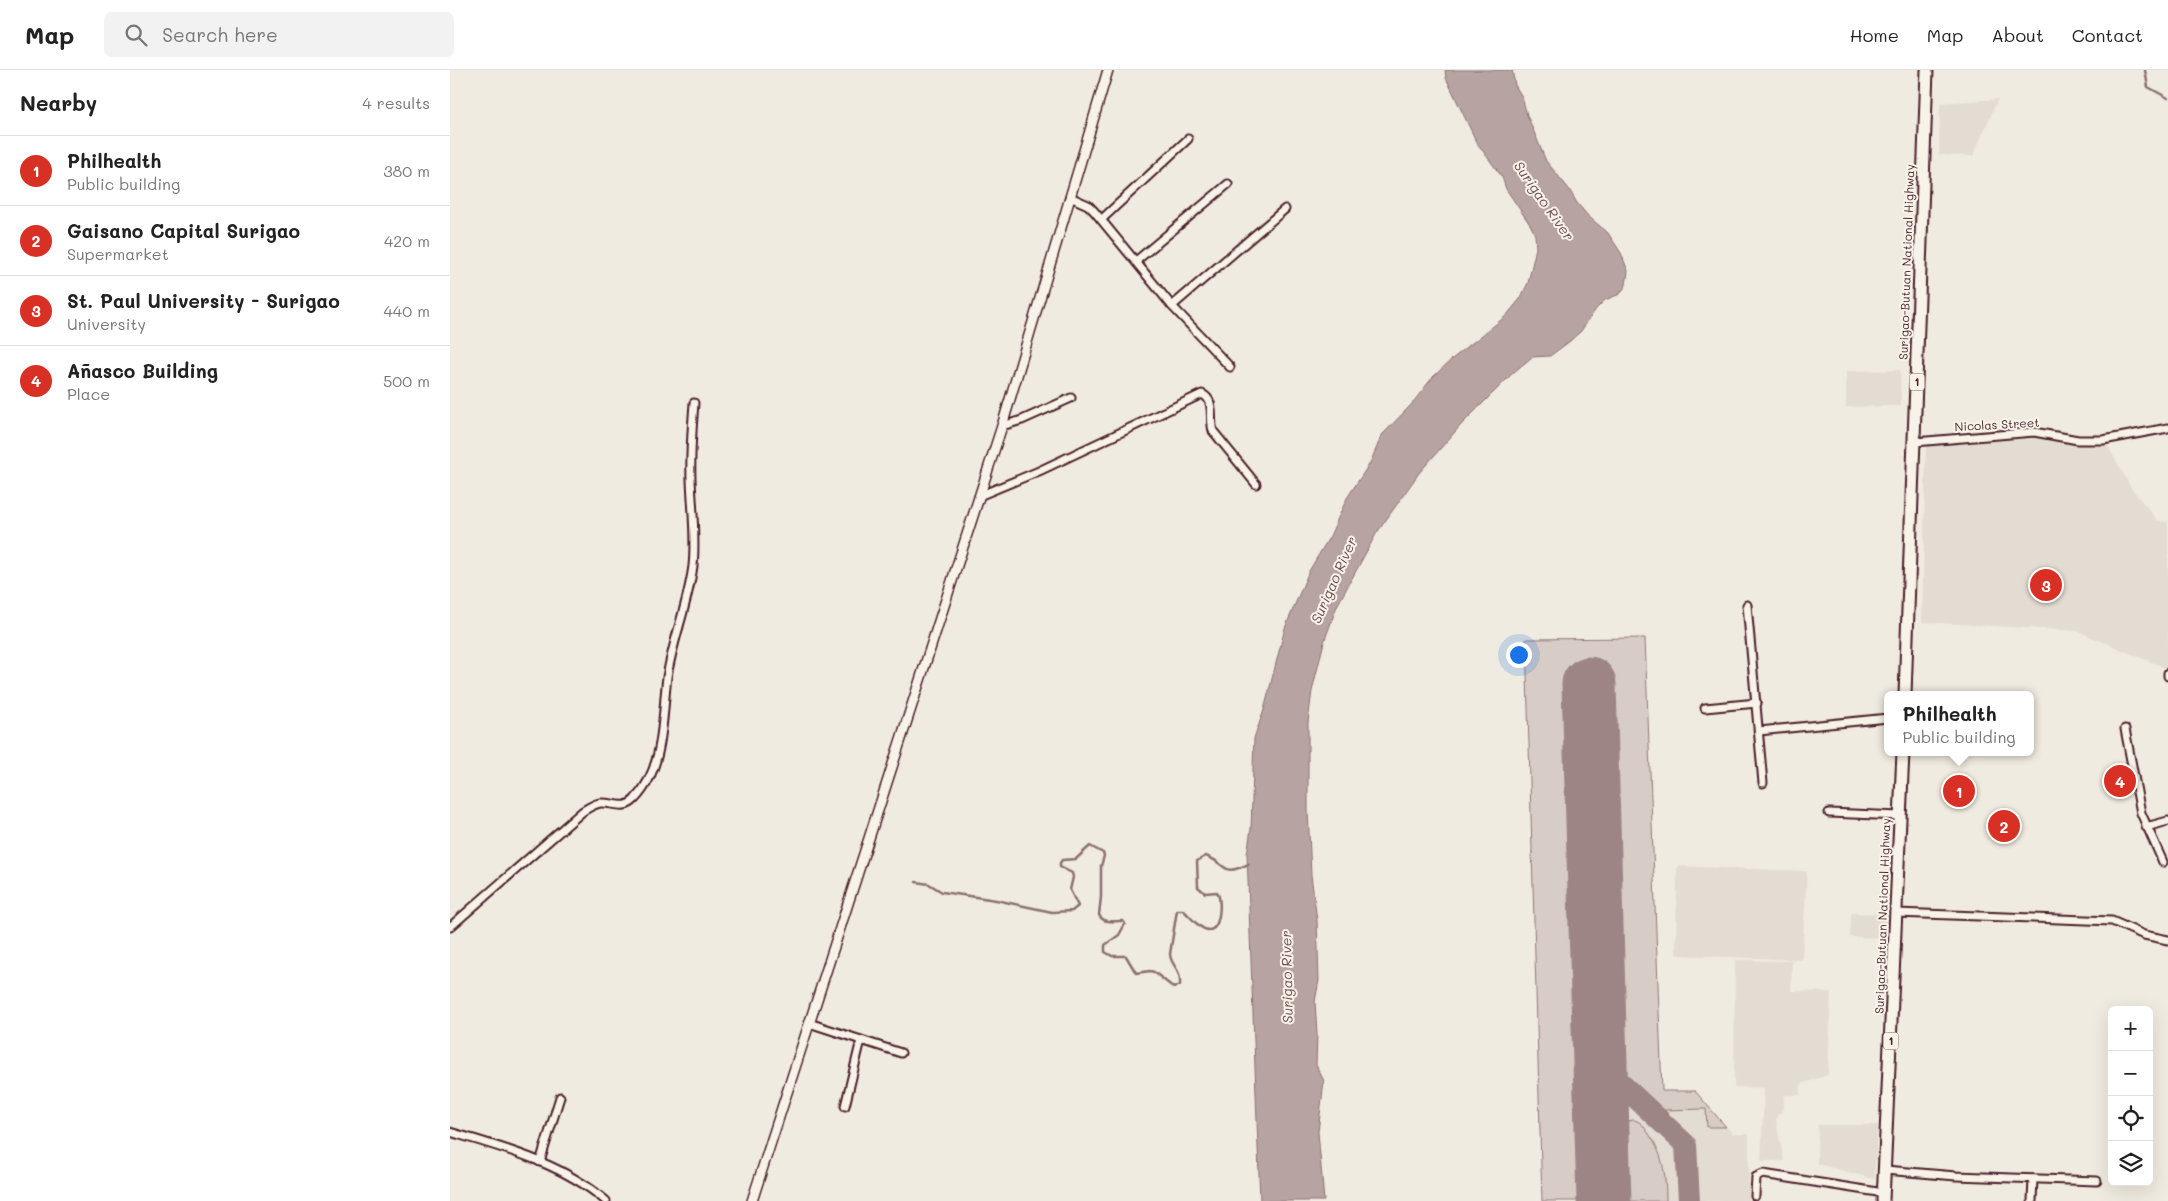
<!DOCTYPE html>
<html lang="en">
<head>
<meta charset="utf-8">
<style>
  :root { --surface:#fff; --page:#f2f2f2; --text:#222; --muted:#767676; --line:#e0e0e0; --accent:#d93025 }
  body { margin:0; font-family:Mali,sans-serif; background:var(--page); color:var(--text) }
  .controls { position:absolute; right:15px; bottom:15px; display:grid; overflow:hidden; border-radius:8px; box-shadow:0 5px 20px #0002 }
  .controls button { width:45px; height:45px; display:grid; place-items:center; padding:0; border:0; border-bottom:1px solid var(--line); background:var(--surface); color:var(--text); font:25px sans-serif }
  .you { position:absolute; left:1068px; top:584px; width:18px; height:18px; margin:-12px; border:4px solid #fff; border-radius:50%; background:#1a73e8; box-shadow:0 0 0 8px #1a73e833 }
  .badge { display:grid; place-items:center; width:32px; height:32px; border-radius:50%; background:var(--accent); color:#fff; font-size:16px; font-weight:700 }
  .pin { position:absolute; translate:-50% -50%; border:2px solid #fff; box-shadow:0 1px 5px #0006 }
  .popup { position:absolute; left:1434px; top:621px; width:150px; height:65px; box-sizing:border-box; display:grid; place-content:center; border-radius:8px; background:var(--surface); filter:drop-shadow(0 1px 4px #0005); font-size:16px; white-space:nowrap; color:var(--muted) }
  .popup b { font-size:19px; color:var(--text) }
  .popup::after { content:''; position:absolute; left:50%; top:100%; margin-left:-10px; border:10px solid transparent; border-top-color:var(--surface) }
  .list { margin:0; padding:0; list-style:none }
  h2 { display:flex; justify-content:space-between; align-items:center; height:65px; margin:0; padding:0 20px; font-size:21px }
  h2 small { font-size:16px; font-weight:400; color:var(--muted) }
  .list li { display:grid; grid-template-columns:32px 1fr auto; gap:15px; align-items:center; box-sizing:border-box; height:70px; padding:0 20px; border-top:1px solid var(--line) }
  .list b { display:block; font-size:19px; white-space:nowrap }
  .list p { margin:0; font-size:16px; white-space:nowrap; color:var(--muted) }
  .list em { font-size:16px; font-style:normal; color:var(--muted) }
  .icon { flex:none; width:28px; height:28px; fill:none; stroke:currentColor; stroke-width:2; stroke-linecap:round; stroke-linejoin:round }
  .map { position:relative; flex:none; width:1718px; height:1131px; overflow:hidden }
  header { display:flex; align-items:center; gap:30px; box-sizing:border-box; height:70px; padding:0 25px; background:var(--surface); border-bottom:1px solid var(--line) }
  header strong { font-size:24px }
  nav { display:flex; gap:28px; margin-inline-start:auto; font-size:18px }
  .search { width:350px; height:45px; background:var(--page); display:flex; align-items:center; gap:12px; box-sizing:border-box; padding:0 18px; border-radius:8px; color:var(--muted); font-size:19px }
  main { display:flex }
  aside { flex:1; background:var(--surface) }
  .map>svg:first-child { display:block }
  .built { fill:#e3dcd2 }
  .green { fill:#d8cdc6; stroke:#917678 }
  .water { fill:#b7a4a2; stroke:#8b6f72 }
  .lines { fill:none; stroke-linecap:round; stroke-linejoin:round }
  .stream { stroke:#8b6f72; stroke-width:2.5 }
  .taxiway { stroke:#9d8586; stroke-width:22 }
  .runway { stroke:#9d8586; stroke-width:55 }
  .minor-casing { stroke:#4a1f2b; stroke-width:11 }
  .tertiary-casing { stroke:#4a1f2b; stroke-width:12 }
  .trunk-casing { stroke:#4a1f2b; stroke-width:15 }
  .minor { stroke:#f7f3e8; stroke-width:7 }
  .tertiary { stroke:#f7f3e8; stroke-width:9 }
  .trunk { stroke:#f7f3e8; stroke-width:11 }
  .labels { text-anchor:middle; stroke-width:4; stroke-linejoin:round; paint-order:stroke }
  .shield { fill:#f7f3e8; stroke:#7e5f64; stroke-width:1 }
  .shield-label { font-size:11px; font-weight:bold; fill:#4a1f2b }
  .street-label { font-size:12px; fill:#4a1f2b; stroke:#f7f3e8 }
  .water-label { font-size:14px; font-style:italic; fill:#704e55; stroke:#f7f3e8 }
</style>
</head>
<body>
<header>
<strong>Map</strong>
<div class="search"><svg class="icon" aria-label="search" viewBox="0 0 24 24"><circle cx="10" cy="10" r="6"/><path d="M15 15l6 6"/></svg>Search here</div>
<nav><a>Home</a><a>Map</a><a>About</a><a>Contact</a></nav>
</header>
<main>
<aside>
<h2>Nearby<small>4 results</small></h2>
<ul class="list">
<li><span class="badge">1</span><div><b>Philhealth</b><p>Public building</p></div><em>380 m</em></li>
<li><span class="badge">2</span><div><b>Gaisano Capital Surigao</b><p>Supermarket</p></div><em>420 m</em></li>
<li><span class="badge">3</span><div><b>St. Paul University - Surigao</b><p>University</p></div><em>440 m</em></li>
<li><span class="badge">4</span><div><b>Añasco Building</b><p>Place</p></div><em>500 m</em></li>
</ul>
</aside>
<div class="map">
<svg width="1718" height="1131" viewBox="0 0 1718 1131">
  <rect width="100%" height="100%" fill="#f0ebe0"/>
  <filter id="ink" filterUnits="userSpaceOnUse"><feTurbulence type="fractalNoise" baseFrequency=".02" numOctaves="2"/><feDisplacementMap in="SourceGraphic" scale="10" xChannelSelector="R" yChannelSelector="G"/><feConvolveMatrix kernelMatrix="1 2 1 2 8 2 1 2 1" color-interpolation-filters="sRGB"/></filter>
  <g filter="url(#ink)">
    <g class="built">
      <path d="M1548 29 1523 86 1489 85 1490 33Z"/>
      <path d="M1450 300 1451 336 1396 337V301Z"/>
      <path d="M1587 365 1626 373H1656L1682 419 1708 451 1718 452V599L1627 561 1472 552 1476 374Z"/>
      <path d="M1195 568 1212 1021H1245L1283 1064H1299V1131H1092L1076 569Z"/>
      <path d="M1227 796 1357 801 1352 890 1226 885Z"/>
      <path d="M1401 843 1436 844 1435 868 1400 867Z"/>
      <path d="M1285 890 1342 891 1341 921 1381 922 1378 1005 1351 1014 1350 1025H1334V1037L1326 1050 1334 1091H1311L1314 1018 1284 1017Z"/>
      <path d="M1368 1055H1428L1424 1109 1367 1094Z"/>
    </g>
    <g class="green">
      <path d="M1195 568 1212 1021H1245L1276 1057H1257L1256 1039 1214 1040 1170 999 1159 614 1116 615 1131 1131H1092L1076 569Z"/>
      <path d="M1182 1050C1189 1050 1193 1055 1197 1061 1213 1083 1216 1104 1216 1131H1174L1172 1058 1174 1053Z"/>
    </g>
    <path class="water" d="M995 0H1062L1065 15 1072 27 1077 45 1096 91 1119 119 1127 133 1138 146 1158 163 1171 183 1178 201 1176 215 1170 224 1155 230 1146 239 1131 261 1120 271 1100 286 1082 287 1064 302 1011 355 969 403 926 464 887 536 874 572 862 621 858 652V740L861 805 867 850 869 910 865 932 867 963 866 995 874 1011 868 1062 874 1131H810L797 784 801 759 804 668 814 640 835 558 859 501 880 466 897 428 920 393 932 365 961 335 982 308 1002 289 1056 246 1070 229 1078 213 1086 178 1085 165 1081 156 1056 119 1052 107 1027 73 996 8Z"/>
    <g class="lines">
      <g class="stream">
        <path d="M1695 0 1698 17 1718 28"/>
        <path d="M466 812 479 814 492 822 546 830 602 842 622 841 628 836 620 820 623 807 622 803 610 797V793L612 790 626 789 640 776 653 783 654 786 651 796V827L649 845C655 855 663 850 673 851L675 854 669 865 655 875V882L662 886H676L686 903 700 901 704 902 724 918 730 915C731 897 721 897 720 884L727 840H733C740 846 749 859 758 860 771 861 772 829 767 822L755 823 748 817 747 791 756 786C780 795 770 807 799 794"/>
      </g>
      <path class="taxiway" d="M1150 994 1236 1075 1239 1131"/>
      <path class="runway" d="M1139 614 1154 1131"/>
      <defs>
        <g id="minor">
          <path d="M620 127 638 135 644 141 722 236 780 297"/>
          <path d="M652 149 738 69"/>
          <path d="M686 191 778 114"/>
          <path d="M722 236 835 139"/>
          <path d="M552 356 572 350 621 328"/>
          <path d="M1465 372 1584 362 1628 370H1653L1718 358"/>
          <path d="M529 426 589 401 752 324C766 330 759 349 763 361L806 414"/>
          <path d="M1297 535 1313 713"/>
          <path d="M1718 603V606"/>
          <path d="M1255 638 1307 633"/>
          <path d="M1675 659 1691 743 1713 792"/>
          <path d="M1309 661 1438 648"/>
          <path d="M1379 743 1450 746"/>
          <path d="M1696 757 1718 751"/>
          <path d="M1446 843 1662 851 1694 865 1718 870"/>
          <path d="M0 857 133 741C138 738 144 734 150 733 164 732 174 741 185 729 215 698 212 646 217 607 223 569 238 534 243 496 246 467 242 438 241 409 240 384 242 359 244 333"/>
          <path d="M359 953 451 983"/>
          <path d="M395 1036 411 970"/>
          <path d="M0 1062C54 1078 112 1093 156 1131"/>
          <path d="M90 1092 110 1027"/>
          <path d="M1435 1100 1506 1106 1647 1111"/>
          <path d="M1305 1126 1306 1107 1313 1104 1434 1123"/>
          <path d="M1582 1131 1583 1109"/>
        </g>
        <path id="tertiary" d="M302 1131 552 356 658 0"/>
        <g id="trunk">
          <path d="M1455 625 1477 0"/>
          <path d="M1433 1131 1453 682"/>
        </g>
      </defs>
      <use href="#minor" class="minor-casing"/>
      <use href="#tertiary" class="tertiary-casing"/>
      <use href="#trunk" class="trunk-casing"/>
      <use href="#minor" class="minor"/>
      <use href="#tertiary" class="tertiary"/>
      <use href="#trunk" class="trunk"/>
    </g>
  </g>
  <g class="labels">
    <g class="shield">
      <rect x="1459.5" y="303.5" width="15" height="17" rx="4"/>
      <rect x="1433.5" y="962.5" width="15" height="17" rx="4"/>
    </g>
    <g class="shield-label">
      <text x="1467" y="316">1</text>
      <text x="1441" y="975">1</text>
    </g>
    <g class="street-label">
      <text transform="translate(1457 192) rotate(-88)" y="4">Surigao-Butuan National Highway</text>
      <text transform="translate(1547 355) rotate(-3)" y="4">Nicolas Street</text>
      <text transform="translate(1433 846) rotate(-88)" y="4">Surigao-Butuan National Highway</text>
    </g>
    <g class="water-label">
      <text transform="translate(1094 131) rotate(55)" y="5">Surigao River</text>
      <text transform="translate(884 510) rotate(-66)" y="5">Surigao River</text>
      <text transform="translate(837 907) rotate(-91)" y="5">Surigao River</text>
    </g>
  </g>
</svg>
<div class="controls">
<button>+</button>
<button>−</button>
<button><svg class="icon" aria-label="locate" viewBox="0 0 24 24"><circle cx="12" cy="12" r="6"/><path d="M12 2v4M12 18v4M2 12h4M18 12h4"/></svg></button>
<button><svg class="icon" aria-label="layers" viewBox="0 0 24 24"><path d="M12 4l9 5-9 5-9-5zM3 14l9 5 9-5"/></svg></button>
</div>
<div class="you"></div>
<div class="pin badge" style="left:1509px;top:721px">1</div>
<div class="popup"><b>Philhealth</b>Public building</div>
<div class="pin badge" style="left:1554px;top:756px">2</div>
<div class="pin badge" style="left:1596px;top:515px">3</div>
<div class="pin badge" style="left:1670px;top:711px">4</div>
</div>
</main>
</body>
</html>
